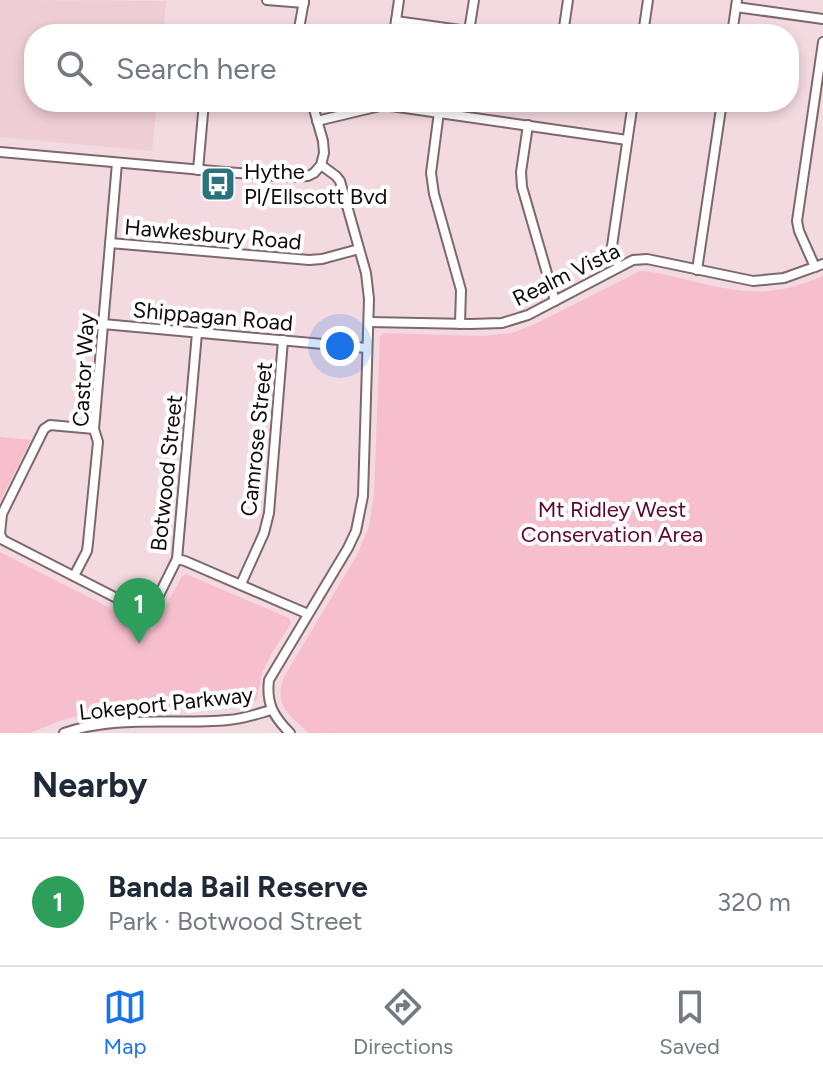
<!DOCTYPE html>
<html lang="en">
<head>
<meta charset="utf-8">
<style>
  :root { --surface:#fff; --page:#f6f6f7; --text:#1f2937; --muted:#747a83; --line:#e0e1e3; --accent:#1a73e8 }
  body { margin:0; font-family:Figtree,sans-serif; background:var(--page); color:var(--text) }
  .you { position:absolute; left:340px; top:346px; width:28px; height:28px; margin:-20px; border:6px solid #fff; border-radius:50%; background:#1a73e8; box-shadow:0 0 0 12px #1a73e833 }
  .badge { display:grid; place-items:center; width:52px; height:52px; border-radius:50%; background:var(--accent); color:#fff; font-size:26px; font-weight:700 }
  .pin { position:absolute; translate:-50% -66px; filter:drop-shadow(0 2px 4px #0008) }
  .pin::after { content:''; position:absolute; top:42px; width:28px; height:24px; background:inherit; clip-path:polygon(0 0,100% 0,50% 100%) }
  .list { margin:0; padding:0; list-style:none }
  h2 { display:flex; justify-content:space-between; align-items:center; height:104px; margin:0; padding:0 32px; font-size:34px }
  h2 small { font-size:26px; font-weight:400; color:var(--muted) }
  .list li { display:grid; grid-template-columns:52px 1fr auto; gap:24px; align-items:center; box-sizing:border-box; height:128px; padding:0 32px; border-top:2px solid var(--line) }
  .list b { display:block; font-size:30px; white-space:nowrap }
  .list p { margin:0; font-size:26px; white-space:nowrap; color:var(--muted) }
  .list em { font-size:26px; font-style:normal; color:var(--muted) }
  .icon { flex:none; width:44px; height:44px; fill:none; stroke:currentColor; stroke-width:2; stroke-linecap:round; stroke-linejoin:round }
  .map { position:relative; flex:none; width:823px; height:733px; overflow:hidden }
  .search { position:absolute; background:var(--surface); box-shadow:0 4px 12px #0003; left:24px; right:24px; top:24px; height:88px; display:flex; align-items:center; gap:20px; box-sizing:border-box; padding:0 28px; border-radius:32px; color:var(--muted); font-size:30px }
  .sheet { height:232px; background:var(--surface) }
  nav { display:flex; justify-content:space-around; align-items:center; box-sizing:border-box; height:112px; border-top:2px solid var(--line); background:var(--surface); font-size:22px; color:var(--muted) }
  nav a { display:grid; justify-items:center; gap:4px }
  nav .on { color:var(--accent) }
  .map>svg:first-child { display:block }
  .built { fill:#eecdd4 }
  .green { fill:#f7bfcd }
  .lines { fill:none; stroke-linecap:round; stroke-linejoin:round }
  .minor-casing { stroke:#7d686d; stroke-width:12 }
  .minor { stroke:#fff; stroke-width:8 }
  .labels { text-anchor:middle; stroke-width:8; stroke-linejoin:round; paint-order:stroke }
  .poi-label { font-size:22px; fill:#11090b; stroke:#fff; text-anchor:start }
  .street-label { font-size:22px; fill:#11090b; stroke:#fff }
  .park-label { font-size:22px; fill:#61042e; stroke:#fff }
</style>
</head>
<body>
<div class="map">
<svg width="823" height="733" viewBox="0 0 823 733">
  <rect width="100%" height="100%" fill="#f3dae0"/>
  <path class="built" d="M0 0 166 1 163 34H34V102H157L152 151 0 137Z"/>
  <g class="green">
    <path d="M640 271C654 271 669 276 683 279 739 292 767 300 823 276V733H309C289 715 272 704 285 675L357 555 369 527 374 494 380 336 383 333 483 336 512 333 533 325Z"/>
    <path d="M0 437 31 440 0 502Z"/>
    <path d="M0 552 153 630 182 576 186 574 289 618 291 623C282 638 271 653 264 669 259 679 260 691 256 701L225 707 102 711 62 720 30 733H0Z"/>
  </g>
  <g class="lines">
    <defs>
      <g id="minor">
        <path d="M267 0 304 3"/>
        <path d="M736 7 823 19"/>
        <path d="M396 21 489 34"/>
        <path d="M469 31 474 0"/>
        <path d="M298 34 304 1"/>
        <path d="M394 34 399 0"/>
        <path d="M563 34 568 0"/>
        <path d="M643 34 648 0"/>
        <path d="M732 34 737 0"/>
        <path d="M439 112 431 173 434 194 461 290 460 324"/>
        <path d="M317 121 384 105 627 140"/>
        <path d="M528 125 521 172 522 187 555 301"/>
        <path d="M0 152 225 172 292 177 308 176 314 173 321 165 324 153 323 141 312 102"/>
        <path d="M198 170 204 102"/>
        <path d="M110 243 309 260 322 259 359 249"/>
        <path d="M619 267 612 253V246L633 102"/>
        <path d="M815 267 799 231 797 221 823 42"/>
        <path d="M697 270 722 102"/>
        <path d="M369 322 470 324 502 323 528 315 633 260 647 259 753 281 784 278 823 264"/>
        <path d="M103 324 367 348"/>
        <path d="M94 429 50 425 44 429 2 514 0 534 3 540 140 610H149L154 605 177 559 197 333"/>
        <path d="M177 559 185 561 308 614"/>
        <path d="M74 576 87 551 88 543 98 442 94 429 117 163"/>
        <path d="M241 584 264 533 269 513 283 340"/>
        <path d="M64 733C117 715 173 725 228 720 243 719 257 714 271 710"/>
        <path d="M290 733C274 717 266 704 269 680L348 548 356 531 363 496 369 299 366 273 340 181 336 176 321 165"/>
      </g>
    </defs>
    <use href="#minor" class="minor-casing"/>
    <use href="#minor" class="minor"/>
  </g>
  <defs>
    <symbol id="bus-square" viewBox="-11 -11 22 22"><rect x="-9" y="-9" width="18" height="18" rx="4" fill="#2b727f" stroke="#fff"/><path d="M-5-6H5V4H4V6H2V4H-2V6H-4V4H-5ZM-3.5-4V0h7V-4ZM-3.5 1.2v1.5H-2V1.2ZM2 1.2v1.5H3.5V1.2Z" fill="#fff"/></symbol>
  </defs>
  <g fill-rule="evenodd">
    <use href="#bus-square" x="198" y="164" width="40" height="40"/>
  </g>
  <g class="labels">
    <g class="poi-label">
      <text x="244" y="179">Hythe<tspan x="244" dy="25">Pl/Ellscott Bvd</tspan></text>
    </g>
    <g class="street-label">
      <text transform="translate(213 234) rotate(5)" y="8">Hawkesbury Road</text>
      <text transform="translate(566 274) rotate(-26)" y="8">Realm Vista</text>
      <text transform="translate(213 316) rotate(5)" y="8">Shippagan Road</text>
      <text transform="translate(83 370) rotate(-87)" y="8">Castor Way</text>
      <text transform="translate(256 439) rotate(-84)" y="8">Camrose Street</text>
      <text transform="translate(166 473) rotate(-84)" y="8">Botwood Street</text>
      <text transform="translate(166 703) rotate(-6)" y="8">Lokeport Parkway</text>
    </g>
    <g class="park-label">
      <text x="612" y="517">Mt Ridley West<tspan x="612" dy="25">Conservation Area</tspan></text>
    </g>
  </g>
</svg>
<div class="you"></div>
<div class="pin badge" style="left:139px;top:644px;background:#2e9e5b">1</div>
<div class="search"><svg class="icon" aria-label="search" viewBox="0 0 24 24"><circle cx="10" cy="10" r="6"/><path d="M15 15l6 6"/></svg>Search here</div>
</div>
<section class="sheet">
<h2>Nearby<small></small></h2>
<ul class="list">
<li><span class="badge" style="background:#2e9e5b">1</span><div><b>Banda Bail Reserve</b><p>Park · Botwood Street</p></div><em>320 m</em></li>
</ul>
</section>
<nav>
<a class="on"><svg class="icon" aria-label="map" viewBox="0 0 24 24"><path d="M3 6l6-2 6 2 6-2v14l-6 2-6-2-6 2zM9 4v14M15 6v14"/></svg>Map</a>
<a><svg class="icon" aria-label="directions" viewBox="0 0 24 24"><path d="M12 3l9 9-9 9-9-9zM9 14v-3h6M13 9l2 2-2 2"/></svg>Directions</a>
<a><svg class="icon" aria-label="saved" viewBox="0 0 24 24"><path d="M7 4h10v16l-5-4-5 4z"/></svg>Saved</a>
</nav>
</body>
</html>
